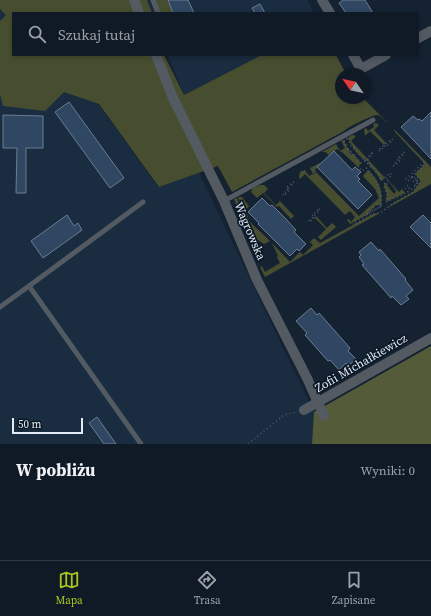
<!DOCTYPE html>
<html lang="pl">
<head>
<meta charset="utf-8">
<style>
  :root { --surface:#101a26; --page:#1e2732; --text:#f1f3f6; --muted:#9ca1a7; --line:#303843; --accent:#abc615 }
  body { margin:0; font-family:"Source Serif 4",serif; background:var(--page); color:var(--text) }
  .compass { position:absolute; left:335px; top:68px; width:36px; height:36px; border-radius:50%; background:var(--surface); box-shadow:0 2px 6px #0003; rotate:304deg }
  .scale { position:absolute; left:12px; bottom:10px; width:71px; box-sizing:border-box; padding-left:4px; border:2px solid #e2ebf5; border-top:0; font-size:11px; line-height:14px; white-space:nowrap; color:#e2ebf5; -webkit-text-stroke:3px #0c1927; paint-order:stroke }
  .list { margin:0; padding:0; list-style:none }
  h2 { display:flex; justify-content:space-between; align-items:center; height:52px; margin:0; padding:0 16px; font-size:17px }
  h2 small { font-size:13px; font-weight:400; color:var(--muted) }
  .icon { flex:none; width:22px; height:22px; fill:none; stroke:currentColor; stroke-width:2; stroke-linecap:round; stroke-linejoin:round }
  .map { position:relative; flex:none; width:431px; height:444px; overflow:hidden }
  .search { position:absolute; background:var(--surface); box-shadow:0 2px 6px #0003; left:12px; right:12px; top:12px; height:44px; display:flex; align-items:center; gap:10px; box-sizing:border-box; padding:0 14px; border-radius:0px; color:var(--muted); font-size:15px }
  .sheet { height:116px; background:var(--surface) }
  nav { display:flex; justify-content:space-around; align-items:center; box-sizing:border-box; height:56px; border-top:1px solid var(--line); background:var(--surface); font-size:11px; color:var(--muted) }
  nav a { display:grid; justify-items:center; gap:2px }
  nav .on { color:var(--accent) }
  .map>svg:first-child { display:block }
  .built { fill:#1a2c40 }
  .green { fill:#474e30 }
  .forest { fill:#535b38 }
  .building { fill:#2f4762; stroke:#6d7d90 }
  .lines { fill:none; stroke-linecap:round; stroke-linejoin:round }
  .path { stroke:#535f6d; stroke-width:1.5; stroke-dasharray:1 3; stroke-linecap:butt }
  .service { stroke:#535a62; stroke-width:5 }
  .minor { stroke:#535a62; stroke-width:10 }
  .labels { text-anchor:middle; stroke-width:3.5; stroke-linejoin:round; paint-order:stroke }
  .street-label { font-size:12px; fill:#e2ebf5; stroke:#0c1927 }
</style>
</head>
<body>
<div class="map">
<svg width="431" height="444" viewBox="0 0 431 444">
  <rect width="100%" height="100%" fill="#152232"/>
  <g class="built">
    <path d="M0 0 13 13V55H63L158 187 199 173 314 412 312 444H0Z"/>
    <path d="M147 0H307L314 13H152Z"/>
    <path d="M168 55H262L184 95Z"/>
  </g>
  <g class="green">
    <path d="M0 0H147L152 13H13V55H164L184 95 262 55H336L346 74H341V98H363L388 123C384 121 382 116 378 115 374 114 346 128 344 131L232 192 218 166 159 187 99 104 64 92 45 111 3 106 0 94V21L6 15 0 9Z"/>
    <path d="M155 0H168L173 13H160Z"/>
    <path d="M376 123 379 125 374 130 386 143 384 145 370 131 365 136 364 130 366 128 368 131 374 127 373 124Z"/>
    <path d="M394 129 431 167V184L386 209 395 202 413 192 421 181 415 174 423 166 424 163 395 132Z"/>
    <path d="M352 135 356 136 351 141 385 178 381 181C378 174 371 168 368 161 358 157 352 147 348 138Z"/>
    <path d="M344 140 350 154 354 155 361 163 358 167 342 152H341L337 149 329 155 325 152H322L336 144 340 151 345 148 341 141Z"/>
    <path d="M322 162 315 170 316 171 312 175 316 172 359 216 379 198 375 189 363 176 368 170C379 181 383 190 381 206L377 204 366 215 350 224 347 220 349 219 351 222 355 217 350 211 345 215 305 174 300 179 299 176 300 172 305 170 309 176 313 174 310 168Z"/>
    <path d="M387 179 399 192 402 189 405 193 386 202 387 194 384 186 385 183 394 194 396 191Z"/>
    <path d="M260 185H264L268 189 264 193 276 205 280 201 294 216 291 219 279 206 277 207 263 193 257 198 251 192 253 188Z"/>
    <path d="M238 197H242L249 206 246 210 249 221 270 241 264 244 252 236Z"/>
    <path d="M237 198 255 249 253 250 234 199Z"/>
    <path d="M380 213 265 277 260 267 262 266 265 272 280 263 277 257 278 256 272 243 290 262 300 252 303 255 313 245 310 242 314 238 320 243 373 214Z"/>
    <path d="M316 216 327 228 332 223 336 227 321 240 318 237 326 229 315 218Z"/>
  </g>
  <path class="forest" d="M431 346V444H312L314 412Z"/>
  <g class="building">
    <path d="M168 0H188L194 13H173Z"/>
    <path d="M343 0H365L373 13H346L339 3Z"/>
    <path d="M260 4 265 13H255L252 8Z"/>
    <path d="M69 102 124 178 110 188 55 112Z"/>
    <path d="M431 112V159L401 127 413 116 418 120 419 119 422 121Z"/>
    <path d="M3 115 43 116V148H26V193H16L17 148H3Z"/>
    <path d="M334 151 352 170 355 167 361 172 357 176 360 179 358 181 372 195 358 209 317 167Z"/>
    <path d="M262 198 270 206 272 205 285 218 296 230 294 232 306 244 299 251 297 249 290 256 258 224 259 223 248 212Z"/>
    <path d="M67 215 74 226 78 223 82 230 43 258 31 241Z"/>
    <path d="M423 215 431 223V248L410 227Z"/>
    <path d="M371 242 379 251 380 249 406 279 405 280 413 290 406 296 409 299 401 305 392 296 391 298 362 265 364 264 359 257 361 255 359 252Z"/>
    <path d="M311 308 317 315 319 313 350 348 348 351 356 359 348 366 346 363 339 370 330 360 328 361 305 335 307 333 296 321Z"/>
    <path d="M97 417 116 444H104L89 423Z"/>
  </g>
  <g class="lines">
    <g class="path">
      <path d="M348 138 351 146 379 175 381 181 390 173 392 175 386 180 389 182 387 184 385 182 384 186 387 194 386 202 408 192 405 188 408 185 410 190 413 189 418 181 413 176 408 181 406 179 424 162 423 166 415 174 421 181 413 192 395 202 380 213 373 214 354 225 353 223 381 206C383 188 377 180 366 168L362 171 358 167 361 163 348 149 344 140Z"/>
      <path d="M392 139 393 140 386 147 385 146 380 151 378 150Z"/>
      <path d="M348 149 354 155 350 154Z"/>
      <path d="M404 152 405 153 400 158 401 160 394 166 393 165 398 160 397 159Z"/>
      <path d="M372 153 373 154 368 159 367 158Z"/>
      <path d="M363 159 368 161 371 167Z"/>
      <path d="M412 177H413L418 181 415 185Z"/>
      <path d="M293 182 294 183 289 188 290 189 284 196 283 194 288 190 286 188Z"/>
      <path d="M377 204 381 206 366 215Z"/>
      <path d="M319 209 320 210 315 215 316 216 310 222 309 221 314 216 312 215Z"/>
      <path d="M248 444 284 415 296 412"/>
    </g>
    <g class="service">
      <path d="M153 0 158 13"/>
      <path d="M224 201 373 120"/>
      <path d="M29 286 143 202"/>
      <path d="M0 307 29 286 141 444"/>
    </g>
    <g class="minor">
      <path d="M134 0 139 13"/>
      <path d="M322 0 330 13"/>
      <path d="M418 38 431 31"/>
      <path d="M156 55 173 98 224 201 257 280 307 378 324 416"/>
      <path d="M353 55 361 69 386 55"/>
      <path d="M304 410 431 338"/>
    </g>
  </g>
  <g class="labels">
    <g class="street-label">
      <text transform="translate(250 231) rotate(67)" y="4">Wagrowska</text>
      <text transform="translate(361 363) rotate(-30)" y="4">Zofii Michałkiewicz</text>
    </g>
  </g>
</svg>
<svg class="compass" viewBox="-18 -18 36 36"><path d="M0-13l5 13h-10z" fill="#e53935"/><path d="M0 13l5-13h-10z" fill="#9ca1a7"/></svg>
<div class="scale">50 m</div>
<div class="search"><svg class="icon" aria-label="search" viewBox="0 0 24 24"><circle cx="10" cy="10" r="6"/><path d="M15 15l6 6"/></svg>Szukaj tutaj</div>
</div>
<section class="sheet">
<h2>W pobliżu<small>Wyniki: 0</small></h2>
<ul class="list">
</ul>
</section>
<nav>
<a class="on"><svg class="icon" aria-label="map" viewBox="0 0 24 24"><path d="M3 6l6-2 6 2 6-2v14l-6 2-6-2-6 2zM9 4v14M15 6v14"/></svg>Mapa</a>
<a><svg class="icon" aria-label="directions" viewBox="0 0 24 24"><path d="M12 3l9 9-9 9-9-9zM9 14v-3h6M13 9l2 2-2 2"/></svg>Trasa</a>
<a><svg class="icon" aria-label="saved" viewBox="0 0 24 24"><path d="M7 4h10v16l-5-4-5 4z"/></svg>Zapisane</a>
</nav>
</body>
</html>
